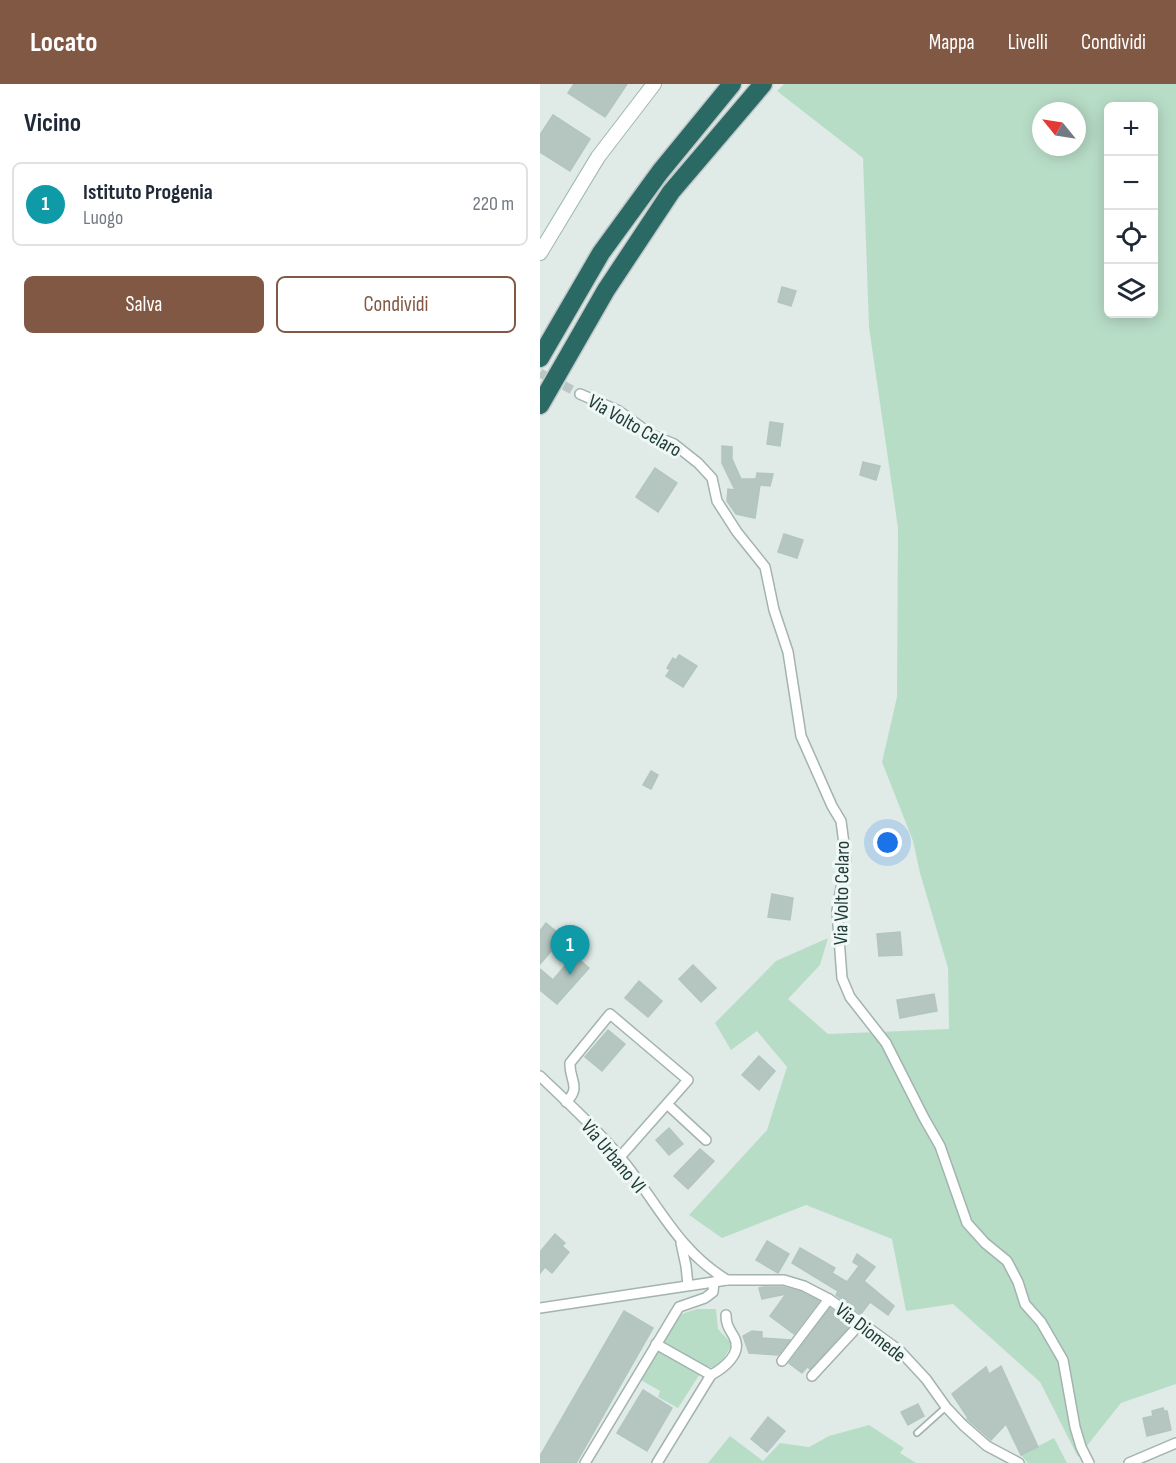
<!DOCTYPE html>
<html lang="it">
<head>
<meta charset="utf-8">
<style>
  :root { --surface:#fff; --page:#f2f2f3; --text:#1f2937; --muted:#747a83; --line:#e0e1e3; --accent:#805844 }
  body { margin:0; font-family:"Sofia Sans Condensed",sans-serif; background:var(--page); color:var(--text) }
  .controls { position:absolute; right:18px; top:18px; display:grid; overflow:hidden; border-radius:9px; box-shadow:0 3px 15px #0003 }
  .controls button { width:54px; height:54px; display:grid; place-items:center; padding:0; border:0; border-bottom:2px solid var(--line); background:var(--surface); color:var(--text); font:30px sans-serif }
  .compass { position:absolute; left:492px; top:18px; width:54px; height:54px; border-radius:50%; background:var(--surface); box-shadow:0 3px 15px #0003; rotate:300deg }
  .you { position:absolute; left:348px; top:759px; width:21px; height:21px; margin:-15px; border:4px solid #fff; border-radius:50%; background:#1a73e8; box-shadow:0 0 0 9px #1a73e833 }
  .badge { display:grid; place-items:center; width:39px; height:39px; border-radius:50%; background:var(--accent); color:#fff; font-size:20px; font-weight:700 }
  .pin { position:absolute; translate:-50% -50px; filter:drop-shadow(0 2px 3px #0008) }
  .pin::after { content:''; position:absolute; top:32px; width:21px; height:18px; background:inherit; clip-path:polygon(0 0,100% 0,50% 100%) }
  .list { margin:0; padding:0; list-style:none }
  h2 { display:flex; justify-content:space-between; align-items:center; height:78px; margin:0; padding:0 24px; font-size:26px }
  h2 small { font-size:20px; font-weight:400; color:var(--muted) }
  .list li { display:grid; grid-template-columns:39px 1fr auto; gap:18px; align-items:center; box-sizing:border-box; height:84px; margin:0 12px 12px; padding:0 12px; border:2px solid var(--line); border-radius:9px }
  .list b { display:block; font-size:22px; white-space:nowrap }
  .list p { margin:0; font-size:20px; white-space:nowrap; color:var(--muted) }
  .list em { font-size:20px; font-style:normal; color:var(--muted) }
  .actions { display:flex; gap:12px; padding:18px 24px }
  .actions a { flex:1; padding:14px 0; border:2px solid var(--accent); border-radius:9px; text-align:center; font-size:21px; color:var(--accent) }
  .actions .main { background:var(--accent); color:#fff }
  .icon { flex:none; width:33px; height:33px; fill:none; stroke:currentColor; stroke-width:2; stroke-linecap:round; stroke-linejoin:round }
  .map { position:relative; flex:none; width:636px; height:1379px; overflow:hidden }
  header { display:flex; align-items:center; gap:36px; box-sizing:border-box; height:84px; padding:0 30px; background:var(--accent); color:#fff }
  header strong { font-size:28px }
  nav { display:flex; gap:33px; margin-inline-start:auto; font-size:21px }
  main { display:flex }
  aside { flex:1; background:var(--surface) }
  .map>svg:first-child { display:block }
  .green { fill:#b8ddc7; fill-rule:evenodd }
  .building { fill:#b5c6c1; stroke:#b2c5c0; stroke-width:1.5 }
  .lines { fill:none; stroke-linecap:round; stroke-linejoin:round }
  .minor-tunnel { stroke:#bac8c5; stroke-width:9; stroke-dasharray:9 4.5; stroke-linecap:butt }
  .service-casing { stroke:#a3b3b0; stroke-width:8 }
  .minor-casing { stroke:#a3b3b0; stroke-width:12 }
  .secondary-casing { stroke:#9eb7b2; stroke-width:16 }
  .motorway-casing { stroke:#c1c8c8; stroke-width:21 }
  .service { stroke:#fff; stroke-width:4.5 }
  .minor { stroke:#fff; stroke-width:9 }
  .secondary { stroke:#fff; stroke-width:14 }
  .motorway { stroke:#2b6965; stroke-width:18 }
  .labels { text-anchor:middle; stroke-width:6; stroke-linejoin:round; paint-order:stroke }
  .street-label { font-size:20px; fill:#203c39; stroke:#f0f8f5 }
</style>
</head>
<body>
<header>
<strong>Locato</strong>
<nav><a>Mappa</a><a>Livelli</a><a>Condividi</a></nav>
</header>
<main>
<aside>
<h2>Vicino<small></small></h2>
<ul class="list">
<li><span class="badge" style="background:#0f9aa8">1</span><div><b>Istituto Progenia</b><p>Luogo</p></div><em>220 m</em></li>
</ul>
<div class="actions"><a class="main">Salva</a><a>Condividi</a></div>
</aside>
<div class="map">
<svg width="636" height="1379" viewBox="0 0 636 1379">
  <rect width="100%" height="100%" fill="#e0ebe8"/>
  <g class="green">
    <path d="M244 0H636V1300L581 1319 538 1373 500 1298 413 1220 366 1227 352 1155 266 1121 182 1154 149 1131 227 1046 247 983 217 947 191 966 175 939 236 877 288 854 280 881 248 915 288 950 409 945 408 884 380 789 373 757 342 678 357 613 358 444 329 243 323 74 237 7ZM568 22H614V230H568ZM501 27H537V63H501Z"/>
    <path d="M157 1225H176L178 1245 192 1260 180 1281 174 1284 165 1282 138 1324 118 1313 120 1307 101 1296 137 1234 144 1229Z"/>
    <path d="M329 1341 364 1364 360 1369 376 1379H168L190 1352 223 1377 240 1359 269 1363 289 1352Z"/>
    <path d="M514 1354 527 1379H488L481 1371Z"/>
  </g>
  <g class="building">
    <path d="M34 0H87L65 33 28 9Z"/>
    <path d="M13 31 50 55 30 87 0 68V51Z"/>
    <path d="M242 203 256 207 251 222 238 218Z"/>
    <path d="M230 338 243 340 240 362 227 360Z"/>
    <path d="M182 362 192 363V375L201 395H216L217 389 233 390 230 402 220 401 215 434 196 430 187 417 188 405 195 406 182 379Z"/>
    <path d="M323 378 340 382 336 396 320 391Z"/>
    <path d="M115 384 137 399 118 428 96 413Z"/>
    <path d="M244 450 263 456 257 474 238 468Z"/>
    <path d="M139 571 157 582 143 603 126 592 130 586 127 584 133 574 136 576Z"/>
    <path d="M111 687 118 691 111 705 103 701Z"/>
    <path d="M232 810 253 814 250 836 228 833Z"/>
    <path d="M6 839 23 853 0 880V847Z"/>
    <path d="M360 848 362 871 339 872 337 850Z"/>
    <path d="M34 871 49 884 17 920 0 906V885L13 896Z"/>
    <path d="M153 881 176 904 161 918 139 895Z"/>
    <path d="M99 897 122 917 108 933 85 914Z"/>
    <path d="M394 910 397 927 360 934 357 916Z"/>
    <path d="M68 946 85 960 62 987 45 973Z"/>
    <path d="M219 972 235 987 219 1006 202 991Z"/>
    <path d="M129 1044 143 1060 129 1071 116 1056Z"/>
    <path d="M160 1065 174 1077 148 1105 134 1092Z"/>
    <path d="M15 1150 25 1159 22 1162 29 1168 12 1189 5 1183 0 1189V1168Z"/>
    <path d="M227 1157 249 1170 238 1189 216 1176Z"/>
    <path d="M260 1164 295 1184 292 1189 307 1198 319 1182 313 1178 317 1170 335 1183 324 1197 354 1222 348 1231 330 1218 321 1230 296 1211 298 1207 252 1179Z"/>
    <path d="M223 1203H243L261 1208 279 1217 254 1250 230 1232 246 1210 222 1215 219 1204Z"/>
    <path d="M290 1224 311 1240 270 1285 267 1283 262 1289 249 1279Z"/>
    <path d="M84 1227 113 1244 36 1379H0V1372Z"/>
    <path d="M212 1247 222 1248V1254L250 1256 238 1271 209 1269 203 1252Z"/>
    <path d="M461 1282 498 1363 481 1371 466 1340 451 1356 427 1335 428 1334 412 1310 446 1283 449 1290Z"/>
    <path d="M103 1306 132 1324 107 1367 77 1349Z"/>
    <path d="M378 1320 384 1332 368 1341 361 1328Z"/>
    <path d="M623 1324 624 1327H627L631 1346 607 1352 603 1334 613 1332 612 1327Z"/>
    <path d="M228 1333 245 1347 227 1368 211 1355Z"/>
  </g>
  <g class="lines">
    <path class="minor-tunnel" d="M0 289 40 310"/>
    <defs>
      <path id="service" d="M377 1349 406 1323"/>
      <g id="minor">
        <path d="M40 310 79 327 112 351 134 360 158 379 172 394 177 417 197 448 225 483 234 526 248 568 261 652 292 722 301 737 306 775 297 827 302 894 310 913 346 959 384 1034 400 1062 427 1139 445 1159 467 1177 478 1198 485 1220 501 1238 523 1276 535 1343 541 1363 549 1379"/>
        <path d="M0 992C27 1018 56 1044 80 1073 117 1117 136 1165 187 1196"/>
        <path d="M26 1018C42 1003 29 996 30 979L70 930 148 996 80 1073"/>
        <path d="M127 1020 166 1056"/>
        <path d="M141 1159 146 1182 148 1201"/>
        <path d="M0 1224 187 1196H244L264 1202 289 1215 360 1267 386 1295 406 1323 423 1341 447 1362 479 1379"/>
        <path d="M116 1260 171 1291 117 1379"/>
        <path d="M242 1277 289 1215"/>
        <path d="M171 1291C184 1284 203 1269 194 1253 189 1244 186 1241 186 1231"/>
        <path d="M272 1292 321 1239"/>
        <path d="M45 1379 139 1223 165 1214 173 1208 174 1198"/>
        <path d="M589 1379 636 1359"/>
      </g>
      <path id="secondary" d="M0 169 58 73 114 0"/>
      <g id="motorway">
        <path d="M0 274 61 169 120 88 192 0"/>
        <path d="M0 321 66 206 131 108 223 0"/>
      </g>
    </defs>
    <use href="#service" class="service-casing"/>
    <use href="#minor" class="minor-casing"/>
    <use href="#secondary" class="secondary-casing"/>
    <use href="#motorway" class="motorway-casing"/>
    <use href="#service" class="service"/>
    <use href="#minor" class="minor"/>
    <use href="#secondary" class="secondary"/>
    <use href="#motorway" class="motorway"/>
  </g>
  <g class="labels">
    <g class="street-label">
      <text transform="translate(95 341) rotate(30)" y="7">Via Volto Celaro</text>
      <text transform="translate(301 809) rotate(-89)" y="7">Via Volto Celaro</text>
      <text transform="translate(74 1072) rotate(50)" y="7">Via Urbano VI</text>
      <text transform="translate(331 1248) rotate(38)" y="7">Via Diomede</text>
    </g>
  </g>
</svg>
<div class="controls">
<button>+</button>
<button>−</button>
<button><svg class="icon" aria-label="locate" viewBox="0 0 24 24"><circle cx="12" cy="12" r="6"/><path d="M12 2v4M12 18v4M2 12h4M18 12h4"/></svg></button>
<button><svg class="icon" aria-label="layers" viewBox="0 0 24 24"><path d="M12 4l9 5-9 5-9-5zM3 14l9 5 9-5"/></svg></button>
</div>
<svg class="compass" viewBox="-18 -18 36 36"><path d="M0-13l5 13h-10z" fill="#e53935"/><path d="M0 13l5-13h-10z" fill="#747a83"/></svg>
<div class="you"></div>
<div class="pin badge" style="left:30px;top:891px;background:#0f9aa8">1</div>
</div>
</main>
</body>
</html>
